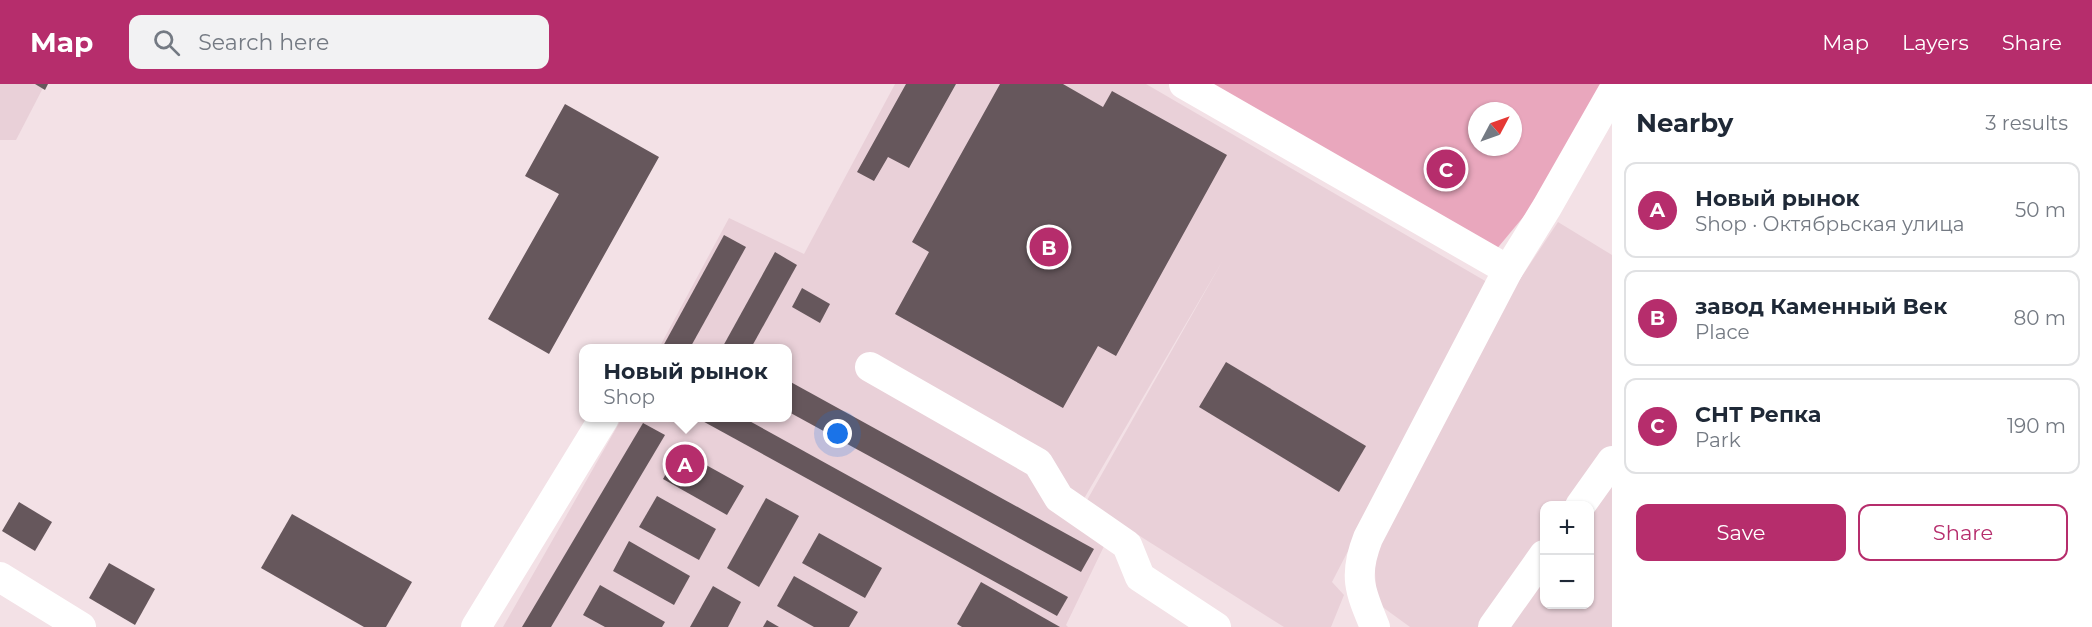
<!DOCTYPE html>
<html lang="en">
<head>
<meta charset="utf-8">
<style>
  :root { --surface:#fff; --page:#f2f2f3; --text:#1f2937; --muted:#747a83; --line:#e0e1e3; --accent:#b62d6c }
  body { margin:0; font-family:Montserrat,sans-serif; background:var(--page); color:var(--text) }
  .controls { position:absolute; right:18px; bottom:18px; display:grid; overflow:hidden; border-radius:12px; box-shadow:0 2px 4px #0004 }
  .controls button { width:54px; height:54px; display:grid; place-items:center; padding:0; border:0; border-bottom:2px solid var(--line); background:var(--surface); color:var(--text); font:30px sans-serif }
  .compass { position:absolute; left:1468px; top:18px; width:54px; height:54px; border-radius:50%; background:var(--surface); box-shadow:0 2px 4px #0004; rotate:49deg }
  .you { position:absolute; left:838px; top:350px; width:21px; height:21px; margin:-15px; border:4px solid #fff; border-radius:50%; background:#1a73e8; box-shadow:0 0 0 9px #1a73e833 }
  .badge { display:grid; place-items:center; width:39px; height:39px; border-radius:50%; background:var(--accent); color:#fff; font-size:20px; font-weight:700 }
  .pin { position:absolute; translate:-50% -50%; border:3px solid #fff; box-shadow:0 2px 6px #0006 }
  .popup { position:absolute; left:579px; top:260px; width:213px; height:78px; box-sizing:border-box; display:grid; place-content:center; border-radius:12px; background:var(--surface); filter:drop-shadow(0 2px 4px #0005); font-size:20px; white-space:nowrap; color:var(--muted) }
  .popup b { font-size:22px; color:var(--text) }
  .popup::after { content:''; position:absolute; left:50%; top:100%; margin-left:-12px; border:12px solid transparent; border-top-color:var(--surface) }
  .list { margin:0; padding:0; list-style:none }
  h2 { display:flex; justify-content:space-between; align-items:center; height:78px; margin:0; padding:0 24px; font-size:26px }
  h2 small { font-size:20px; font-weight:400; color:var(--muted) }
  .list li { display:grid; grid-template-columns:39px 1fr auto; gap:18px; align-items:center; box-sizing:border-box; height:96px; margin:0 12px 12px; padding:0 12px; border:2px solid var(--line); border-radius:12px }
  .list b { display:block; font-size:22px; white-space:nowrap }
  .list p { margin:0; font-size:20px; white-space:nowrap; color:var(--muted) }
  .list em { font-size:20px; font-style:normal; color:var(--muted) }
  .actions { display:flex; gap:12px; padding:18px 24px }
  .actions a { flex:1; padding:14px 0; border:2px solid var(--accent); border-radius:12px; text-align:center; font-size:21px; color:var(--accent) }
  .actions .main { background:var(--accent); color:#fff }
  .icon { flex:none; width:33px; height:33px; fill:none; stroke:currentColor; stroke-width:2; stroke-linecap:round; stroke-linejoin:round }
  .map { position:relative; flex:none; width:1612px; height:543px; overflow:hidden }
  header { display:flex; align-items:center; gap:36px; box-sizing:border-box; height:84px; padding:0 30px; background:var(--accent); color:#fff }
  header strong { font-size:28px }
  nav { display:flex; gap:33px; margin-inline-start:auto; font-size:21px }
  .search { width:420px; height:54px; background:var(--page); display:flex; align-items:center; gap:15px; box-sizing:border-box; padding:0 21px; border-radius:12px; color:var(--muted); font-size:22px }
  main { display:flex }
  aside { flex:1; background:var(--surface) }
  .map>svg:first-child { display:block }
  .built { fill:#e9d0d8; fill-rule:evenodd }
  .green { fill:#e9a7bd; fill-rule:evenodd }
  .building { fill:#66575c }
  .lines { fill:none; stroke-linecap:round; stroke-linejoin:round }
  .minor { stroke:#fff; stroke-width:30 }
</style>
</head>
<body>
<header>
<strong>Map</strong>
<div class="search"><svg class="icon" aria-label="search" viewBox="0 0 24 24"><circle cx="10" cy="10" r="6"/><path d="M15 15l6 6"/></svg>Search here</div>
<nav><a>Map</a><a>Layers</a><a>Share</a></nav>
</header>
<main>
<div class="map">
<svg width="1612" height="543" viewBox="0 0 1612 543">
  <rect width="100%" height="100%" fill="#f3e1e6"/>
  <g class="built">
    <path d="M0 0H45L16 56H0Z"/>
    <path d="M895 0H1146L1487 198 1332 498 1344 511 1331 543H1284L1086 418 1223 176 1071 437 1106 458 1066 541 1068 543H503L622 334H787V264H659L729 134 804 170Z"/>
    <path d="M1558 138 1612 171V543H1410L1377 519 1374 473 1508 213ZM1544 422H1590V520H1544Z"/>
  </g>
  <path class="green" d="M1185 0H1605L1545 107 1490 173ZM1477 27H1513V63H1477Z"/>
  <g class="building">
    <path d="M35 0H48L45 6Z"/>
    <path d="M906 0H956L909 84 888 73 874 97 857 88Z"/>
    <path d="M1000 0H1063L1103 23 1112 7 1227 71 1116 272 1098 262 1063 324 895 230 929 168 912 158Z"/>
    <path d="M565 20 659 73 549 270 488 235 559 110 525 92Z"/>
    <path d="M724 151 746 163 690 264H662Z"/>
    <path d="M775 168 797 181 751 264H722Z"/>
    <path d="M802 204 830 220 820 239 792 223Z"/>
    <path d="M1226 278 1366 362 1339 408 1199 323Z"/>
    <path d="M787 296 1094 465 1081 488 787 327Z"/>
    <path d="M697 334H744L1068 513 1057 532Z"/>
    <path d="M643 339 665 351 551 543H522Z"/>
    <path d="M679 366 744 402 727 431 663 395Z"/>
    <path d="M657 412 716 445 699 476 639 443Z"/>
    <path d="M766 414 799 432 759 503 727 484Z"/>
    <path d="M19 418 52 438 35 467 2 447Z"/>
    <path d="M292 430 412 498 386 543H364L261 484Z"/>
    <path d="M819 449 882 484 865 514 802 479Z"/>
    <path d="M629 457 690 492 674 521 613 487Z"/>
    <path d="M109 479 155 505 135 541 89 514Z"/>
    <path d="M794 492 858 528 849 543H814L777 522Z"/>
    <path d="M981 498 1060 543H962L957 540Z"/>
    <path d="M600 501 665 538 662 543H605L583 531Z"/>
    <path d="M713 502 741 518 728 543H690Z"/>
    <path d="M767 536 779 543H763Z"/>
  </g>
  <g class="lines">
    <g class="minor">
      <path d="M1184 0 1508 186"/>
      <path d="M870 283 1038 379 1059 414 1127 461 1140 493 1216 543"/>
      <path d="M1580 422 1612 377"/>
      <path d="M0 493 81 543"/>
      <path d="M476 543 604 334"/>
      <path d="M1375 543C1360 507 1353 492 1368 454L1508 186 1547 123 1612 9"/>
      <path d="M1493 543 1544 471"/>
    </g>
  </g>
</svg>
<div class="controls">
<button>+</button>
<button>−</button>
</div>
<svg class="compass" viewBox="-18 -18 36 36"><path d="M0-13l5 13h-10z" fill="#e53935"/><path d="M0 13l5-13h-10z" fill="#747a83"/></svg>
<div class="you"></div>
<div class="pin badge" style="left:685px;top:380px">A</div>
<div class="popup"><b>Новый рынок</b>Shop</div>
<div class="pin badge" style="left:1049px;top:163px">B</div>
<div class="pin badge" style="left:1446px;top:85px">C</div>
</div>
<aside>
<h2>Nearby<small>3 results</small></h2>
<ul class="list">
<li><span class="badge">A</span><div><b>Новый рынок</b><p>Shop · Октябрьская улица</p></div><em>50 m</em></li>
<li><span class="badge">B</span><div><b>завод Каменный Век</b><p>Place</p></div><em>80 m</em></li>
<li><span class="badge">C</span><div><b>СНТ Репка</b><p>Park</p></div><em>190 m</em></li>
</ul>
<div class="actions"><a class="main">Save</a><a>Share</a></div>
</aside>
</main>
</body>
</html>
